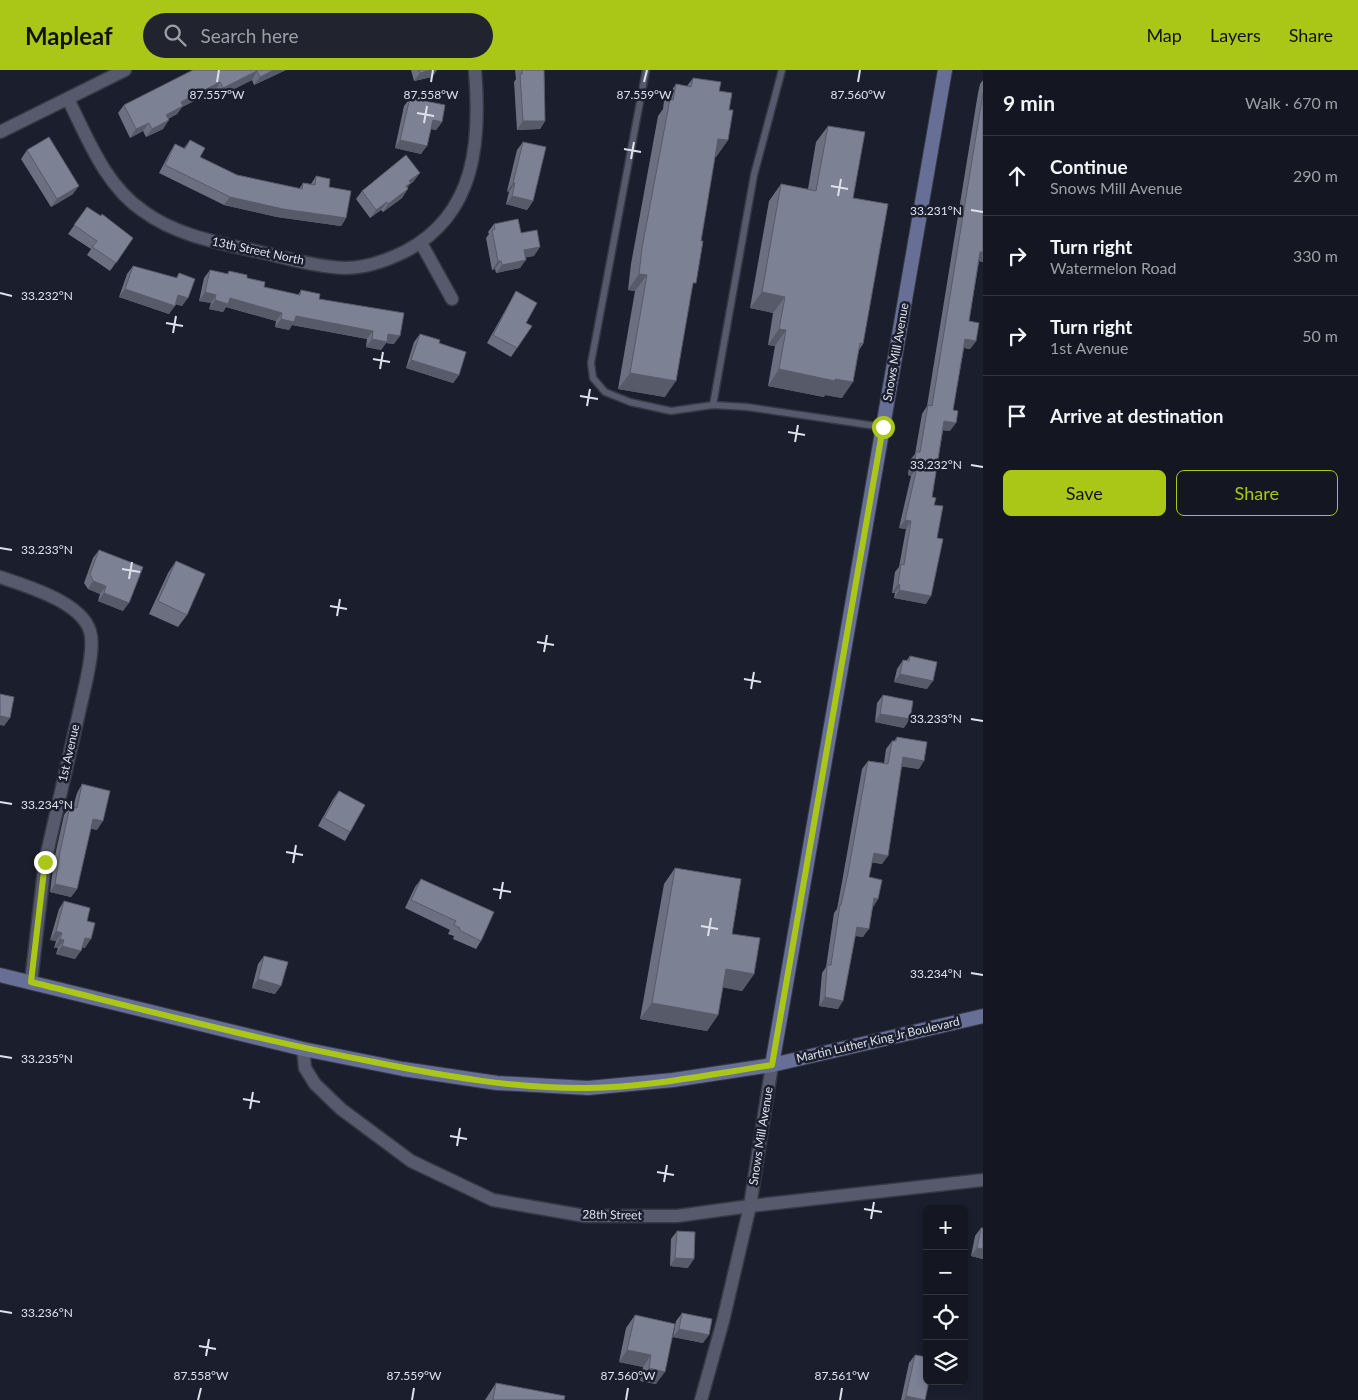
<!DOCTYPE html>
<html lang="en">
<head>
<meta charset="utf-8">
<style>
  :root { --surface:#141622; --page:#21232f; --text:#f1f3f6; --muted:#9d9fa5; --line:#333540; --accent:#aac717 }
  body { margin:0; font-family:Lato,sans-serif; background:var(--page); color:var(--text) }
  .controls { position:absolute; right:15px; bottom:15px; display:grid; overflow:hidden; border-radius:8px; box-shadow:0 2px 8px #0003 }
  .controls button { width:45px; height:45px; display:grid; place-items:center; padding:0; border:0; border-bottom:1px solid var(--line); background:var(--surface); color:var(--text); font:25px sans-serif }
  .stop { position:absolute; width:15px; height:15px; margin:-11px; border:4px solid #aac717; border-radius:50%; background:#fff }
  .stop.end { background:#aac717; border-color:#fff; box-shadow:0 1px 5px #0008 }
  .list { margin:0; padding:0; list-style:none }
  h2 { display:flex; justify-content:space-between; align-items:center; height:65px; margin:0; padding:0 20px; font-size:21px }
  h2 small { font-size:16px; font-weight:400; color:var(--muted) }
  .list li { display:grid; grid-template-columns:32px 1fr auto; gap:15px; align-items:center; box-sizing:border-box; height:80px; padding:0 20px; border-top:1px solid var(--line) }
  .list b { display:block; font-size:19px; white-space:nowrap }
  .list p { margin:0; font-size:16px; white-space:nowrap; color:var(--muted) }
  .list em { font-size:16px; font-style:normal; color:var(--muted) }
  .actions { display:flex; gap:10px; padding:15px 20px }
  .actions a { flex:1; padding:11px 0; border:1px solid var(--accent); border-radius:8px; text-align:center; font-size:18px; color:var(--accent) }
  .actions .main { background:var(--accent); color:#111 }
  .icon { flex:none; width:28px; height:28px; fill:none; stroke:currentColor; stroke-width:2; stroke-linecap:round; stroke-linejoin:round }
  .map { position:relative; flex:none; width:983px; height:1330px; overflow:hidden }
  header { display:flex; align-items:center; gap:30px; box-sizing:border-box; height:70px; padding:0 25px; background:var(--accent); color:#111 }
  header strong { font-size:24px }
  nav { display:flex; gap:28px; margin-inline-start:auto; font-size:18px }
  .search { width:350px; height:45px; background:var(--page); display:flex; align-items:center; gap:12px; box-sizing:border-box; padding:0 18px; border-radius:28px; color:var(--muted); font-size:19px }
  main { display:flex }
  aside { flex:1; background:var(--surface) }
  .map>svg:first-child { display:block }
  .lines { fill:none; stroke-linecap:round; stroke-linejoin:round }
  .service-casing { stroke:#363844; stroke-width:9 }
  .minor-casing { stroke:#363844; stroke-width:15 }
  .secondary-casing { stroke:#363844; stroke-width:16 }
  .service { stroke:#565a6c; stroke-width:6 }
  .minor { stroke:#565a6c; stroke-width:12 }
  .secondary { stroke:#676f96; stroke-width:14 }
  .wall { fill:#6b6f7f }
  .shaded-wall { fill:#575a68 }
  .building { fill:#7c8194; stroke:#575a68 }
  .route { stroke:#aac717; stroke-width:6 }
  .ticks { fill:none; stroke:#dee1eb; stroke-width:2 }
  .labels { text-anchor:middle; stroke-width:5; stroke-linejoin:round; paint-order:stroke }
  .street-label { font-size:12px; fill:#dee1eb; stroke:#1b1e2d }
  .ticks-label { font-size:12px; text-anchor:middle; fill:#dee1eb; stroke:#1b1e2d; stroke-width:5; stroke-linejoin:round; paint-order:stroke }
</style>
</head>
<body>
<header>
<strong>Mapleaf</strong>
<div class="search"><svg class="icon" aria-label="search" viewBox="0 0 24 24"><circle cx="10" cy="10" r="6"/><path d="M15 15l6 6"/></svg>Search here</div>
<nav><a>Map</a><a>Layers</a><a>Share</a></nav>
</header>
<main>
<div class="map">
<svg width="983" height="1330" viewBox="0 0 983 1330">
  <rect width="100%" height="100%" fill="#1b1e2d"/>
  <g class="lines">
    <defs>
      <g id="service">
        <path d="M646 0 591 293 593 308 605 322 630 332 671 341 713 335 747 337 883 357"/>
        <path d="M713 335 754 105 782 0"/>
      </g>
      <g id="minor">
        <path d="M68 29C88 69 105 115 143 141 177 166 220 173 260 182 286 188 317 197 345 198 367 198 386 191 406 181 476 144 481 71 475 0"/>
        <path d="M0 62 125 0"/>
        <path d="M421 173 452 229"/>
        <path d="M0 507C26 516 87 533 91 566 93 581 89 597 86 612L45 792 31 912"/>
        <path d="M303 979 305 998 315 1014 341 1039 411 1091 493 1130 585 1146H677L750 1136 983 1110"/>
        <path d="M701 1330 723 1251 750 1136 772 995"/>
      </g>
      <g id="secondary">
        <path d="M0 905 303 979 403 999 497 1013 588 1018 673 1010 772 995 983 946"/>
        <path d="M772 995 945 0"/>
      </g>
    </defs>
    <use href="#service" class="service-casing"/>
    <use href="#minor" class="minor-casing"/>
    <use href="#secondary" class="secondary-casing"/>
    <use href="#service" class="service"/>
    <use href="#minor" class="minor"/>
    <use href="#secondary" class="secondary"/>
  </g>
  <g class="wall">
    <path d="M193 0H286L254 15 252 10 218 27 215 21 182 37 177 44 168 49 163 59 146 67 143 61 130 68 118 43 124 35Z"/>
    <path d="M411 0H437L432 7 414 11Z"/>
    <path d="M515 0H544L545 51 540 59 517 60 514 12 516 9Z"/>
    <path d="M693 8 719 21 729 40 728 70 716 87 715 86 692 218 665 327 618 319 635 221 628 220 631 194 658 46 663 39 664 31 676 14 687 16Z"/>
    <path d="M983 10V192L979 191 969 251 976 271 970 279 964 278 953 340 950 361 943 360 932 427 934 435 926 534 894 528 895 523H892L895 502 899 497 906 459 899 458 911 406 908 405 910 390 915 384 922 344 927 336 978 23 980 14Z"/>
    <path d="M410 28 442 52 436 60 431 59 421 84 395 78 404 36Z"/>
    <path d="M828 56 853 128 863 274 859 280 842 328 825 325 824 327 768 316 775 276 768 275 773 243 750 238 769 131 781 114 808 119 816 72Z"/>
    <path d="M190 70 200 87 237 105 299 119 303 113 311 114 316 106 329 117 346 148 341 156 277 147 224 135 159 103 170 82 175 74 184 78Z"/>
    <path d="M523 72 533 131 527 140 506 134 509 122 507 121 517 80Z"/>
    <path d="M27 80 73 124 51 137 21 89Z"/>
    <path d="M414 111 409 115 402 128 383 142 381 140 370 148 356 129 362 121Z"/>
    <path d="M87 137 133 168 110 201 87 185 91 179 68 164Z"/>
    <path d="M494 154 521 163 534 186 526 187 520 198 496 203 495 199 492 200 486 168 489 164 488 162Z"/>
    <path d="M133 196 176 208 179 203 182 236 175 234 169 244 119 227 127 204Z"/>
    <path d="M210 200 227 204 229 201 247 208 264 217 298 225 301 220 319 229 394 274 386 273 381 280 366 277 367 269 292 255 289 260 275 257 276 251 226 237 223 242 209 239 211 233 199 231 204 208Z"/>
    <path d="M516 221 526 253 532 256 511 287 487 273 511 230Z"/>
    <path d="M420 264 439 273 459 305 453 313 406 298 414 272Z"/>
    <path d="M99 480 123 541 98 531 100 524 88 519 84 513 93 488Z"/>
    <path d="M176 491 187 545 178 557 149 544 168 503Z"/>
    <path d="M910 586 927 619 894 612 897 599 903 590 906 591Z"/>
    <path d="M883 625 904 658 875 652 877 633Z"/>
    <path d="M897 667 919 699 901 696 882 794 872 792 869 807 878 829 873 837 863 867 855 866 838 939 819 936 822 903 826 897 834 843 837 839 842 812 862 699 868 691 884 693 886 679 892 671H894Z"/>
    <path d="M82 714 97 760 91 758 77 819 71 827 50 822 54 790 64 745 70 736 73 737 77 723Z"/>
    <path d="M339 721 350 762 345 771 318 756 333 729Z"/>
    <path d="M675 798 732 864 754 904 742 921 723 917 718 945 707 961 640 949 664 814Z"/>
    <path d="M421 809 481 871 476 879 453 869 454 866 448 864 450 860 405 838 415 817Z"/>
    <path d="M64 831 87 851 85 878 82 877 75 889 56 884 58 878H54L56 871 50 870 59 839Z"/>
    <path d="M264 886 275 924 252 918 258 894Z"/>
    <path d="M981 1158 983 1189 971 1186 975 1166Z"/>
    <path d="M677 1161 688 1198 670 1196 671 1169Z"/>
    <path d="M682 1243 703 1273 673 1267 676 1251Z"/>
    <path d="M635 1245 675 1254 656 1314 640 1311 643 1297 619 1292 626 1258Z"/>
    <path d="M915 1285 925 1330H901L909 1293Z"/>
    <path d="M496 1313 564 1330H485Z"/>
  </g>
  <g class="shaded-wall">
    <path d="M274 0H286L254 15 260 7Z"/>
    <path d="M431 0H437L432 7 414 11 420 3Z"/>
    <path d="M257 1 252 10 218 27 223 18Z"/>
    <path d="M220 12 215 21 182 37 177 44 160 53 166 45 181 32Z"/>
    <path d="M169 50 163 59 146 67 152 59Z"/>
    <path d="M433 50 442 52 436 60 427 58Z"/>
    <path d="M523 51H545L540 59 517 60Z"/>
    <path d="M149 53 143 61 130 68 136 59Z"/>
    <path d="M718 69 728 70 716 87 707 85Z"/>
    <path d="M400 70 427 76 421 84 395 78Z"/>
    <path d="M420 103 414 111 409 115 405 121 400 125 409 111Z"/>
    <path d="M513 113H515L509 122 507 121Z"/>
    <path d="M79 116 73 124 51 137 57 129Z"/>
    <path d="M408 119 402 128 383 142 388 134Z"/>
    <path d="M512 126 533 131 527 140 506 134Z"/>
    <path d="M230 127 346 148 341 156 277 147 224 135Z"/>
    <path d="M387 132 381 140 370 148 376 140Z"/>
    <path d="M540 177 534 186 518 189 524 180Z"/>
    <path d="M980 182H983V192L975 190Z"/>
    <path d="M526 190 520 198 496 203 502 195Z"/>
    <path d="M498 191H501L495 199 492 200Z"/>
    <path d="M639 204 647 205 635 221 628 220Z"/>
    <path d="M125 219 175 236 169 244 119 227Z"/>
    <path d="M205 222 216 225 211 233 199 231Z"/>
    <path d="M762 222 785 227 773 243 750 238Z"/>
    <path d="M178 225 188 228 182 236 173 233Z"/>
    <path d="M230 228 282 243 276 251 226 237 223 242 209 239 215 230Z"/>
    <path d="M296 246 373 261 367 269 292 255 289 260 275 257 281 249Z"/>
    <path d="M779 259 786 260 775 276 768 275Z"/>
    <path d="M388 264 400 266 394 274 386 273 381 280 366 277 372 269Z"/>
    <path d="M965 269 976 271 970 279 959 277Z"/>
    <path d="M411 290 459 305 453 313 406 298Z"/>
    <path d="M779 299 853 312 842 328 825 325 824 327 768 316Z"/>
    <path d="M630 303 676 311 665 327 618 319Z"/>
    <path d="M944 351 956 353 950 361 938 360Z"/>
    <path d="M914 397H917L911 406 908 405Z"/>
    <path d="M905 450 911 451 906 459 899 458Z"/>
    <path d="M93 511 106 516 100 524 88 519Z"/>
    <path d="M898 514 900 515 895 523H892Z"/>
    <path d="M899 520 931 526 926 534 894 528Z"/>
    <path d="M104 523 129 533 123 541 98 531Z"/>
    <path d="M900 604 933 611 927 619 894 612Z"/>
    <path d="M880 644 910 649 904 658 875 652Z"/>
    <path d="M0 646 10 648 4 656 0 655Z"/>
    <path d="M903 687 924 691 919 699 897 696Z"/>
    <path d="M93 749 103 751 97 760 87 758Z"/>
    <path d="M874 783 888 786 882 794 868 792Z"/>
    <path d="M55 814 77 819 71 827 50 822Z"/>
    <path d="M874 828 878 829 872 838Z"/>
    <path d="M857 857 869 859 863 867 851 865Z"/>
    <path d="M56 861 62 863 56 871 50 870Z"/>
    <path d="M85 868 91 869 85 878 79 876Z"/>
    <path d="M60 869 64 870 58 878H54Z"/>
    <path d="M62 876 81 881 75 889 56 884Z"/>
    <path d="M726 899 754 904 742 921 714 916Z"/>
    <path d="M258 909 281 916 275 924 252 918Z"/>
    <path d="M825 927 843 931 838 939 819 936Z"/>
    <path d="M652 933 718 945 707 961 640 949Z"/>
    <path d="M977 1178 983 1179V1189L971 1186Z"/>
    <path d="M675 1188 694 1189 688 1198 670 1196Z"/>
    <path d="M679 1259 709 1265 703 1273 673 1267Z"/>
    <path d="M627 1280 651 1285 643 1297 619 1292Z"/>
    <path d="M649 1298 665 1302 656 1314 640 1311Z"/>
    <path d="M906 1326 923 1330H904Z"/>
  </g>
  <g class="building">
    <path d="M193 0H274L260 7 257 1 223 18 220 12 181 32 183 36 166 45 169 50 152 59 149 53 136 59 124 35Z"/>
    <path d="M419 0H431L420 3Z"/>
    <path d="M522 0H544L545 51H523L520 4H522Z"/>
    <path d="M693 8 721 12 719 21 732 23 729 40H733L728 70 718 69 701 171H703L696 213H693L676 311 630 303 647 205 639 204 642 178 670 29 673 30 676 14 691 17Z"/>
    <path d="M983 23V182H980L969 251 979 253 976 271 965 269 953 340 958 341 956 353 944 351 932 427 936 428 934 435 943 436 937 468 943 469 931 526 899 520 900 515 898 514 901 494 904 495 911 451 905 450 917 397H914L916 382H920L928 335 932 336Z"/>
    <path d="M410 28 445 35 442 52 433 50 427 76 400 70Z"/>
    <path d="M828 56 865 62 853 128 888 134 863 274 860 273 853 312 835 309V311L779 299 786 260 779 259 785 227 762 222 781 114 816 121Z"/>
    <path d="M49 67 79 116 57 129 27 80Z"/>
    <path d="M190 70 205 78 200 87 237 105 302 119 303 113 315 115 316 106 330 109 329 117 351 121 346 148 283 139 230 127 165 95 175 74 185 79Z"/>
    <path d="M523 72 546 77 533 131 512 126 515 113H513Z"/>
    <path d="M406 85 420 103 409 111 411 113 406 116 408 119 388 134 387 132 376 140 362 121Z"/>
    <path d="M87 137 101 146 102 144 133 168 116 193 92 177 97 171 74 155Z"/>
    <path d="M518 149 521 163 537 160 540 177 524 180 526 190 502 195 501 191H498L492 160 495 159 494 154Z"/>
    <path d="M133 196 177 208 179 203 195 209 188 228 178 225 175 236 125 219Z"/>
    <path d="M210 200 228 204 229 201 247 205V208L265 212 264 217 300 225 301 220 320 224 319 229 404 243 400 266 388 264 387 272 372 269 373 261 296 246 294 252 281 249 282 243 230 228 228 234 215 230 216 225 205 222Z"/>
    <path d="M516 221 537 233 526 253 532 256 517 278 493 265Z"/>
    <path d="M420 264 440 270 439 273 466 282 459 305 411 290Z"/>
    <path d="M99 480 143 497 129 533 104 523 106 516 93 511 90 504Z"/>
    <path d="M176 491 205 504 187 545 158 531Z"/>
    <path d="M910 586 937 592 933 611 900 604 903 590 909 591Z"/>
    <path d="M0 624 14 627 10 648 0 646Z"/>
    <path d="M883 625 913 631 910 649 880 644Z"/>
    <path d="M897 667 927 672 924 691 903 687 888 786 874 783 869 807 882 810 878 829 874 828 869 859 857 857 843 931 825 927 827 895H831L840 835H841L848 803 868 691 888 694 892 671H896Z"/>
    <path d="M82 714 110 721 103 751 93 749 77 819 55 814 60 782 70 736 77 738Z"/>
    <path d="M339 721 365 735 350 762 324 748Z"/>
    <path d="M675 798 741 809 732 864 760 868 754 904 726 899 718 945 652 933Z"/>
    <path d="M421 809 494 842 481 871 459 860 460 858 454 855 456 851 411 830Z"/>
    <path d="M64 831 90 838 87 851 95 853 91 869 85 868 81 881 62 876 64 870 60 869 62 863 56 861Z"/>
    <path d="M264 886 288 892 281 916 258 909Z"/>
    <path d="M981 1158H983V1179L977 1178Z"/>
    <path d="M677 1161 695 1162 694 1189 675 1188Z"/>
    <path d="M682 1243 712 1249 709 1265 679 1259Z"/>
    <path d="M635 1245 675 1254 665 1302 649 1298 651 1285 627 1280Z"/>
    <path d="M915 1285 927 1287V1311H929L925 1330 906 1326Z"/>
    <path d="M496 1313 565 1326 564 1330H493Z"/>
  </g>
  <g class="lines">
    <path class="route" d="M45 792 31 912C145 940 259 970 374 992 444 1006 516 1019 588 1018 649 1017 712 1004 772 995L883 357"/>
  </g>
  <path class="ticks" d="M217 12 219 0M431 12 433 0M644 12 647 0M858 12 860 0M417 43 434 46M424 53 427 36M624 79 641 82M631 89 634 72M831 116 848 119M838 126 841 109M971 140 983 142M0 223 12 226M166 253 183 256M173 263 176 246M373 289 390 292M380 299 383 282M580 326 598 329M587 336 590 319M788 362 805 365M795 372 798 355M971 395 983 397M0 478 12 480M122 499 140 502M129 509 132 492M330 536 347 539M337 546 340 529M537 572 554 575M544 582 547 565M744 609 761 612M751 619 754 602M971 649 983 651M0 732 12 734M286 782 303 785M293 793 296 775M493 819 511 822M500 829 503 812M701 856 718 859M708 866 711 848M971 903 983 905M0 986 12 988M243 1029 260 1032M250 1039 253 1022M450 1066 467 1069M457 1076 460 1058M657 1102 674 1105M664 1112 667 1095M864 1139 882 1142M871 1149 874 1132M0 1241 12 1243M199 1276 216 1279M206 1286 209 1269M198 1330 201 1318M412 1330 414 1318M626 1330 628 1318M840 1330 842 1318"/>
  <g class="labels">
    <g class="street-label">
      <text transform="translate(258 181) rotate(12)" y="4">13th Street North</text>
      <text transform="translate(896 282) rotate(-80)" y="4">Snows Mill Avenue</text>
      <text transform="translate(69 683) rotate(-77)" y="4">1st Avenue</text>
      <text transform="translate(878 970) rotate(-13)" y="4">Martin Luther King Jr Boulevard</text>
      <text transform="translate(761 1066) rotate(-81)" y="4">Snows Mill Avenue</text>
      <text transform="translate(612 1145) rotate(1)" y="4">28th Street</text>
    </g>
  </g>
  <g class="ticks-label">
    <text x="217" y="29">87.557°W</text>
    <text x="644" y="29">87.559°W</text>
    <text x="858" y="29">87.560°W</text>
    <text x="431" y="29">87.558°W</text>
    <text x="936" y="145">33.231°N</text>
    <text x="47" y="230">33.232°N</text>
    <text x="936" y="399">33.232°N</text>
    <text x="47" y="484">33.233°N</text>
    <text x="936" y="653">33.233°N</text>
    <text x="47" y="739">33.234°N</text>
    <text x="936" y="908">33.234°N</text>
    <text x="47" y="993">33.235°N</text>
    <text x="47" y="1247">33.236°N</text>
    <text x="201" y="1310">87.558°W</text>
    <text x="414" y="1310">87.559°W</text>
    <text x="628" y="1310">87.560°W</text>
    <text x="842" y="1310">87.561°W</text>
  </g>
</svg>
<div class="controls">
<button>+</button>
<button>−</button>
<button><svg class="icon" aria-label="locate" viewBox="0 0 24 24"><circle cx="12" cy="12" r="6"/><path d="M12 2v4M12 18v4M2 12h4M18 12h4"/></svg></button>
<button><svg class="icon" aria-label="layers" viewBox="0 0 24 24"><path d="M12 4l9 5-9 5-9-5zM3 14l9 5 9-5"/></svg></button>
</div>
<div class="stop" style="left:883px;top:357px"></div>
<div class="stop end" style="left:45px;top:792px"></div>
</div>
<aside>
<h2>9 min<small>Walk · 670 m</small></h2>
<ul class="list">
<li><svg class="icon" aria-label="ahead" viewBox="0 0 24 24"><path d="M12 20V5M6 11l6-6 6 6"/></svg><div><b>Continue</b><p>Snows Mill Avenue</p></div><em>290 m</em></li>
<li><svg class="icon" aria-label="right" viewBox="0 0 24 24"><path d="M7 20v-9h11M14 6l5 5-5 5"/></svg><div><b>Turn right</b><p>Watermelon Road</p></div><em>330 m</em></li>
<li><svg class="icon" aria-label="right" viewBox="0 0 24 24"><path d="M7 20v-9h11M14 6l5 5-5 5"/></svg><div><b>Turn right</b><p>1st Avenue</p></div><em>50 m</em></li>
<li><svg class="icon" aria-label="arrive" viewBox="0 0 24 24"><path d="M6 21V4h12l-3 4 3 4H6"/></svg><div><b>Arrive at destination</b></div></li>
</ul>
<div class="actions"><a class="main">Save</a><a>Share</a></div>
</aside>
</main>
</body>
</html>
